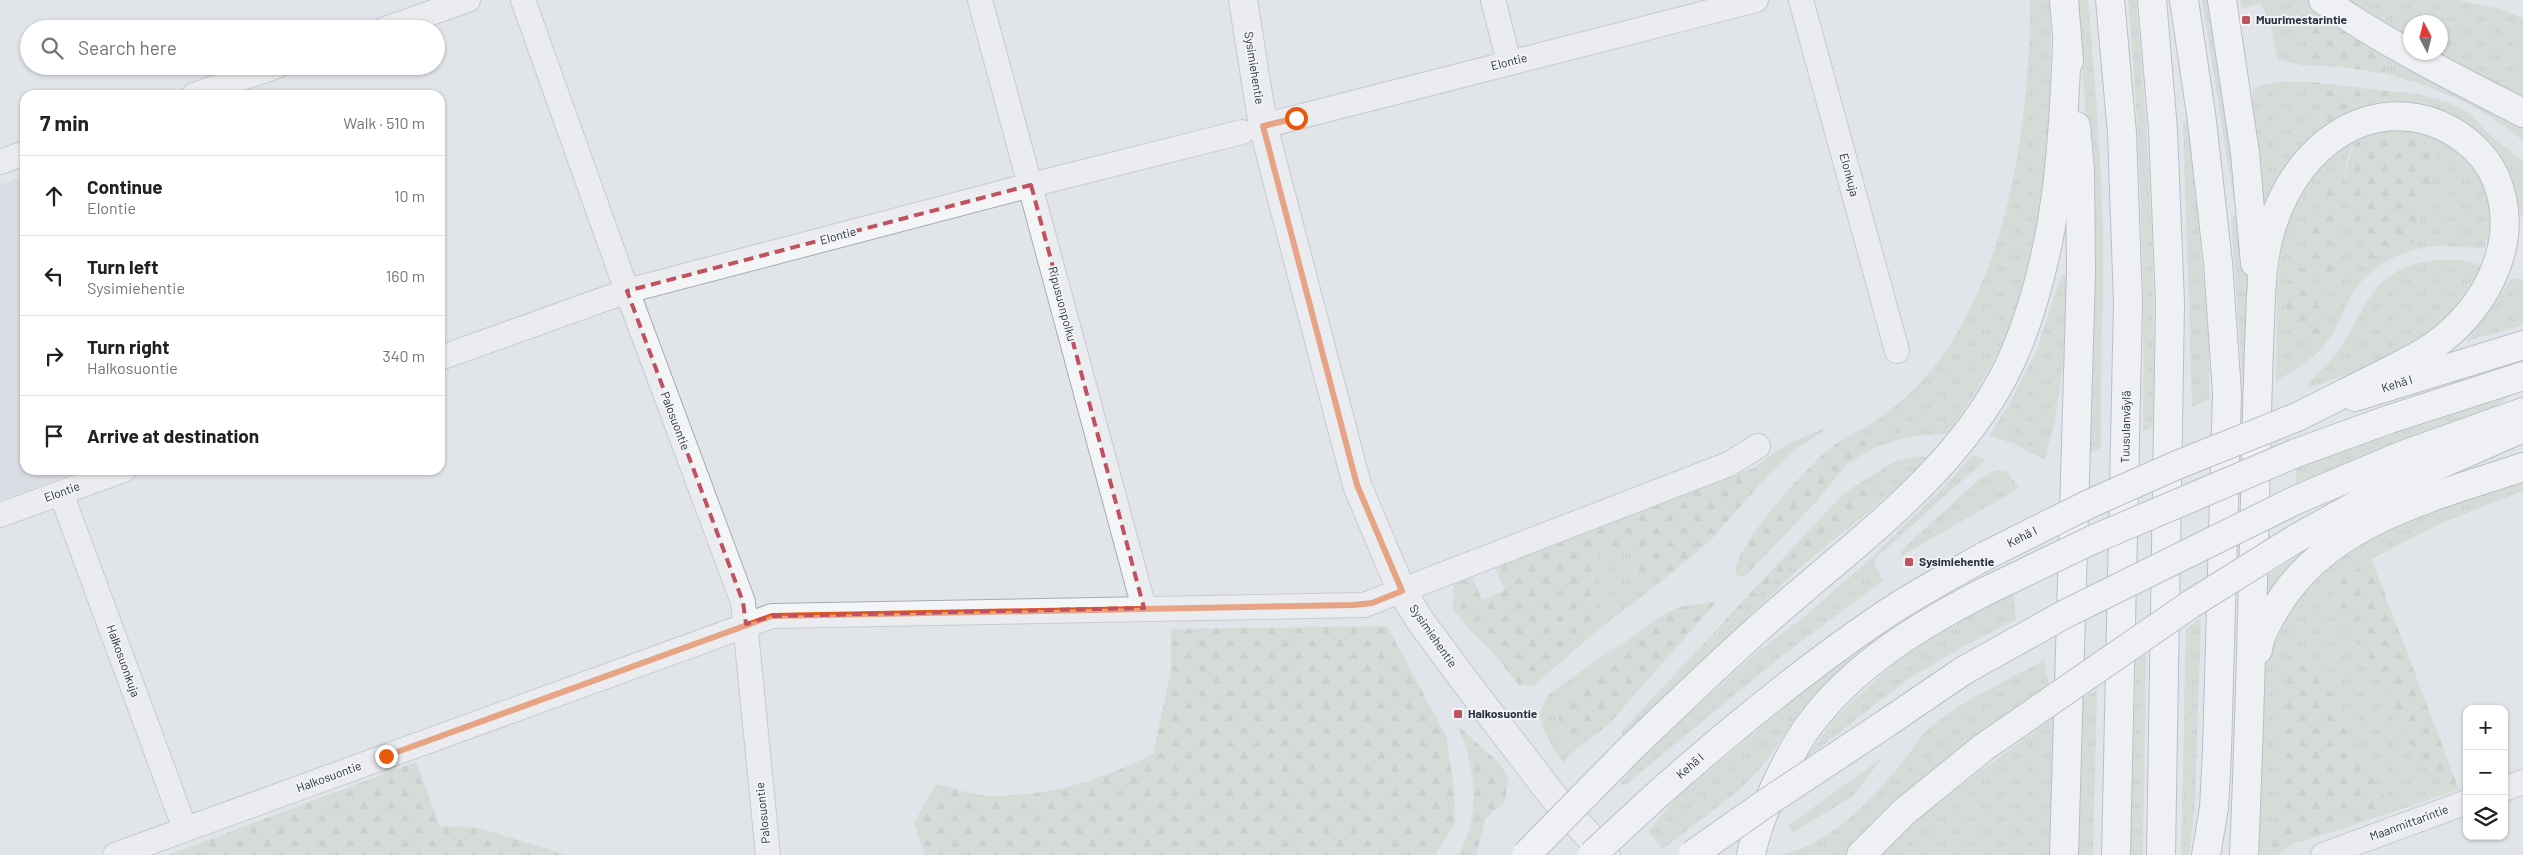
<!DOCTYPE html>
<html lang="en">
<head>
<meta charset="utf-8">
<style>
  :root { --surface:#fff; --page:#f2f2f2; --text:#202124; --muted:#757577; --line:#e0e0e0 }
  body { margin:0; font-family:Barlow,sans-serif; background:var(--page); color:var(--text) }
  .controls { position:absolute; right:15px; bottom:15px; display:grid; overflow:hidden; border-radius:10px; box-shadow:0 1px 4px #0004 }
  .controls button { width:45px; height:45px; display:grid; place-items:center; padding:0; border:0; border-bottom:1px solid var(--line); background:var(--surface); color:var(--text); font:25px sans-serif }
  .compass { position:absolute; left:2403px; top:15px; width:45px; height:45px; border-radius:50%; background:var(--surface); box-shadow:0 1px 4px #0004; rotate:353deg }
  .stop { position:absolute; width:15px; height:15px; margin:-11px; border:4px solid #ea580c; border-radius:50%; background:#fff }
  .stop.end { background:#ea580c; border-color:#fff; box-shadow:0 1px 5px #0008 }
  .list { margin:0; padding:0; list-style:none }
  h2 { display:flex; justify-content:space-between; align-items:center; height:65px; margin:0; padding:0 20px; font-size:21px }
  h2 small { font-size:16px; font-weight:400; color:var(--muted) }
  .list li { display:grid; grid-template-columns:32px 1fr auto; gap:15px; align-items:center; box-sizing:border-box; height:80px; padding:0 20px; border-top:1px solid var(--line) }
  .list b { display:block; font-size:19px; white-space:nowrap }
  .list p { margin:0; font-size:16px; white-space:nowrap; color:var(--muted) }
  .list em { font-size:16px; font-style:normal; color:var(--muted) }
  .icon { flex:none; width:28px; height:28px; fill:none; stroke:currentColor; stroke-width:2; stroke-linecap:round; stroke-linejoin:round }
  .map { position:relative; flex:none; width:2523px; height:855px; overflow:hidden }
  .search { position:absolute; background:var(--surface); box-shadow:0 1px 4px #0004; left:20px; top:20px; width:425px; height:55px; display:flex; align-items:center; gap:12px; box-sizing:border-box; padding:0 18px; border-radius:28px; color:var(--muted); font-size:19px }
  .panel { position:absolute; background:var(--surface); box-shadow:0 1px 4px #0004; left:20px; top:90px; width:425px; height:385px; border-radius:15px }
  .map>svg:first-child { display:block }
  .built { fill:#cfd3da }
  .grass { fill:url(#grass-tufts); fill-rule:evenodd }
  .forest { fill:url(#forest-firs) }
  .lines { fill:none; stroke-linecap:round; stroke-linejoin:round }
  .minor-casing { stroke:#a7abb3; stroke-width:26 }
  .tertiary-casing { stroke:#a7abb3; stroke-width:30 }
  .trunk-casing { stroke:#8a919e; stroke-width:30 }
  .motorway-casing { stroke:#8a919e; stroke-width:30 }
  .minor { stroke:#f4f5f7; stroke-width:24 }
  .tertiary { stroke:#f4f5f7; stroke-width:28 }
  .trunk { stroke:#fff; stroke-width:28 }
  .motorway { stroke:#fff; stroke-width:28 }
  .trunk-bridge-casing { stroke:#8a919e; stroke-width:30; stroke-linecap:butt }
  .motorway-bridge-casing { stroke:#8a919e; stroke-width:30; stroke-linecap:butt }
  .trunk-bridge { stroke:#fff; stroke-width:28 }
  .motorway-bridge { stroke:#fff; stroke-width:28 }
  .route { stroke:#ea580c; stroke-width:6 }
  .marked { fill:none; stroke:#c3505e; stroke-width:4; stroke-dasharray:10 6; stroke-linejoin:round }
  .poi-dot { fill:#c3505e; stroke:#f1f3f6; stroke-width:2 }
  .labels { text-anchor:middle; stroke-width:4; stroke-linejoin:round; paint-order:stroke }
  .poi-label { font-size:12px; font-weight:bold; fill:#2b313f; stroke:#f1f3f6; text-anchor:start }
  .street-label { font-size:12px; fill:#2b313f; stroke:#f1f3f6 }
</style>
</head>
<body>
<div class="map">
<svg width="2523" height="855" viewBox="0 0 2523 855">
  <defs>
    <pattern id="grass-tufts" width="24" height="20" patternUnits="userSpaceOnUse" patternTransform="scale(1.25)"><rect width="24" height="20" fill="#c6d2c3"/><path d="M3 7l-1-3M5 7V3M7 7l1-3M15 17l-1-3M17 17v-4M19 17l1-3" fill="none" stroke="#aab5a9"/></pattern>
    <pattern id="forest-firs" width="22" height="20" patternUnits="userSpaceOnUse" patternTransform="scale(1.25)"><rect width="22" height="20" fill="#c6d2c3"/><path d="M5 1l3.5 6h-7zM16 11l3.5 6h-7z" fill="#aab5a9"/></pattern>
  </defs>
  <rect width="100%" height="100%" fill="#e1e4e9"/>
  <path class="built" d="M25 175V470H84L0 500V185Z"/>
  <g class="grass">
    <path d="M2030 0H2050C2052 92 2051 210 2021 298 2004 347 1978 392 1947 434 1919 434 1894 439 1868 451L1862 429C2000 352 2030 143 2030 0Z"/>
    <path d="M2078 0H2088C2095 86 2103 172 2103 258 2103 321 2100 384 2101 448L2082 457 2089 168Z"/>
    <path d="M2128 0H2136C2149 142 2157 284 2153 427L2143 431C2145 287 2141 143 2128 0Z"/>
    <path d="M2202 0H2216L2247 266 2250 388 2243 389 2231 218 2236 214Z"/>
    <path d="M2240 0H2307L2366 42 2523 124V141C2483 106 2437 87 2386 74L2384 57 2329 22 2300 10 2294 30 2304 43 2302 65 2278 60 2271 27 2261 3 2242 9Z"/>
    <path d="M2347 0H2459L2500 9 2523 18V99L2437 53 2440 52V22H2410V37Z"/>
    <path d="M2282 82H2310L2320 111 2323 130C2289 156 2281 180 2262 217L2253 128V89L2266 84Z"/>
    <path d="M2398 92 2418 94 2447 102 2470 114 2490 135 2523 161V220L2502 164 2369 109 2371 103Z"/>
    <path d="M2183 121 2188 122 2209 329V399L2192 407Z"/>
    <path d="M2406 128C2415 131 2427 132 2436 136 2462 148 2487 178 2492 207 2494 219 2487 236 2485 248 2470 248 2454 246 2439 246 2407 247 2372 264 2354 291 2342 310 2337 333 2320 350 2307 363 2292 372 2276 381L2277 284 2283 236 2290 208 2328 153 2365 134ZM2403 132 2440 152 2432 163V191L2419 212 2354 228C2349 204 2337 167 2354 144 2357 141 2364 138 2368 136L2383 138ZM2321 209 2339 216 2327 250 2335 264 2309 230ZM2294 267 2306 269 2317 298Z"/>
    <path d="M2435 260H2459L2483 265C2465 292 2448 320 2423 341 2402 359 2337 377 2309 388L2308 383C2319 371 2333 359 2342 346 2371 299 2372 270 2435 260Z"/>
    <path d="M2062 274H2067L2064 358 2056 414 2045 460 2015 444 1989 436 2010 402 2036 352Z"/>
    <path d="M2511 279H2523V325L2465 342 2492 308Z"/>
    <path d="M2509 396 2495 407 2296 483V466Z"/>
    <path d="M1972 455 1986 459 1876 558 1875 565 1883 581 1779 658 1624 786 1620 784 1643 754 1756 653 1804 617 1868 561 1944 487Z"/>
    <path d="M1919 456 1927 457 1901 484 1873 508 1878 492 1876 483 1858 484 1894 462Z"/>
    <path d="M1996 470 2007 472 2019 488 1902 556 1900 553 1909 543 1979 479Z"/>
    <path d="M2523 477V491L2444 522 2361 564 2343 624 2377 668 2408 742 2451 792 2393 812 2359 752 2293 659 2283 722 2276 825 2268 826 2267 855H2256L2261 711 2265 668 2272 645 2304 589 2331 562 2403 519Z"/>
    <path d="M2318 543 2268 599 2266 576Z"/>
    <path d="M1631 550 1636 581 1663 580 1598 630 1592 568 1599 553Z"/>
    <path d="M1803 565 1624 735 1621 732 1705 642 1707 644 1789 566Z"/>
    <path d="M2014 593 2016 620 1966 645 1907 680 1804 760 1836 717 1902 656 1951 625Z"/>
    <path d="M2201 618 2195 803 2190 849 2188 855H2181L2186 629Z"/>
    <path d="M1906 621 1862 652 1826 682 1798 714 1762 767 1739 790 1663 849 1648 831 1675 799 1822 676Z"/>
    <path d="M1624 641C1608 657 1562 692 1560 713 1558 727 1565 742 1569 755L1563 763 1543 730 1539 714 1548 695Z"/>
    <path d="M2146 654 2143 855H2130L2136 660Z"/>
    <path d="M2044 660 2049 684C1977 736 1903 786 1848 855H1782C1832 842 1870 802 1901 764 1910 753 1919 737 1929 728 1959 702 2009 680 2044 660Z"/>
    <path d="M2097 690 2093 855H2074L2077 701Z"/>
    <path d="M2054 717 2056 730 2053 855H1877L1918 817Z"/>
    <path d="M1882 758 1852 797 1792 833 1789 825Z"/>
  </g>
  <g class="forest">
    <path d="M2299 10 2329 22 2384 57 2386 74 2345 67 2302 65 2304 43 2294 30Z"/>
    <path d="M2310 82 2398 92 2371 103 2369 109 2323 130 2320 111Z"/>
    <path d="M2403 132 2440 152 2432 163V191L2419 212 2422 236 2402 248 2369 259 2354 228 2345 191 2346 167 2354 144 2368 136 2383 138Z"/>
    <path d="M2324 178 2332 180 2339 216 2327 250 2335 264 2331 274 2316 268 2310 250 2309 230 2321 209 2320 181Z"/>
    <path d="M2294 267 2306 269 2317 298 2319 333 2299 338 2283 298Z"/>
    <path d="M1827 428 1792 452 1759 485 1713 538 1663 580 1636 581 1631 550 1599 553 1592 568 1598 630 1533 686 1519 685 1490 649 1469 630 1453 609 1454 582 1471 575 1482 600 1505 590 1494 565 1754 468C1777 449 1799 437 1827 428Z"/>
    <path d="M1862 429 1868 451 1847 464 1816 502 1746 575 1739 577 1735 571C1740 540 1806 467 1832 447 1841 440 1852 435 1862 429Z"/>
    <path d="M1876 483 1878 492 1873 508 1803 565 1789 566 1706 644 1705 642 1842 495 1858 484Z"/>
    <path d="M2371 558 2459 789 2451 792 2408 742 2377 668 2343 624 2332 592 2344 578Z"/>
    <path d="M1717 601 1609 724 1569 755C1564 742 1559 729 1559 715 1561 688 1647 623 1672 610 1684 604 1703 604 1717 601Z"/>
    <path d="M1387 626 1446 736 1454 790 1455 823 1435 855H925L914 823 936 784C953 788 972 795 989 796 1048 797 1101 780 1153 754L1171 671V629Z"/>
    <path d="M2299 643 2318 669 2359 752 2393 812 2291 845 2278 855H2267L2268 826 2276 825C2280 766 2277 699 2299 643Z"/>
    <path d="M1457 725 1499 763 1508 778 1505 802 1486 818 1476 855H1458C1482 818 1475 762 1457 725Z"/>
    <path d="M416 762 440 826 479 828 568 855H168Z"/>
  </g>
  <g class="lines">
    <defs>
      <g id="minor">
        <path d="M523 0 627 291 743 602 768 855"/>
        <path d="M980 0 1144 608"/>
        <path d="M1493 0 1509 62"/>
        <path d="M1801 0 1897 351"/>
        <path d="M385 29 468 0"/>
        <path d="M194 95 277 66"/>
        <path d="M1263 126 1756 0"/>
        <path d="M0 162 25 153"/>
        <path d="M440 358 627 291 1031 185 1242 132"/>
        <path d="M61 493 185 829"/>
        <path d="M0 515 124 470"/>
        <path d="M2504 789 2523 782"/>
        <path d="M115 855 772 616 1364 605 1729 464 1758 446"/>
        <path d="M2323 855 2467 802"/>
      </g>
      <path id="tertiary" d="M1243 0 1263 126 1321 348 1357 485 1391 566 1402 591 1419 619 1461 676 1552 795 1606 855"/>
      <g id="trunk">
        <path d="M2355 397 2523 345"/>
        <path d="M2296 500 2403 455 2523 412"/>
        <path d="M1885 724 1963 671"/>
        <path d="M1658 794C1727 733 1798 674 1874 622 1909 597 1948 577 1985 556"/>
      </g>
      <g id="motorway">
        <path d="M2064 0 2069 61"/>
        <path d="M2110 0 2122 133 2128 303 2116 855"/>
        <path d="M2152 0 2163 130 2170 303 2161 855"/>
        <path d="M2184 0 2202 121 2218 263 2227 393 2217 751 2214 808 2206 855"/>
        <path d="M2222 0 2245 153 2255 263"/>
        <path d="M2323 0C2386 44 2455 78 2523 113"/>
        <path d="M2296 453 2390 419 2523 376"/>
        <path d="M2295 539 2391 486 2523 428"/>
        <path d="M2258 650C2259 635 2269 620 2276 608 2327 521 2434 497 2523 467"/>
        <path d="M1626 753C1676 705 1725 657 1777 612 1865 535 1970 461 2016 350 2057 250 2063 150 2067 43"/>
        <path d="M1751 855C1756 829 1767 804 1778 780 1787 761 1797 741 1810 724 1854 665 1920 625 1984 592"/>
        <path d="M1861 855 1905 811 1984 747"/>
        <path d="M2064 855 2081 272 2080 171 2076 126"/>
        <path d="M2244 855C2250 722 2253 590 2256 457 2257 412 2258 367 2260 322 2261 288 2262 253 2274 220 2294 160 2348 106 2417 118 2450 124 2483 148 2496 179 2521 240 2488 304 2439 342 2422 355 2402 364 2383 374 2354 388 2326 403 2297 417"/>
      </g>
    </defs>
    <use href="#minor" class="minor-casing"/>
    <use href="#tertiary" class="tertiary-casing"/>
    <use href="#trunk" class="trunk-casing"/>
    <use href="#motorway" class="motorway-casing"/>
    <use href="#minor" class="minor"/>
    <use href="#tertiary" class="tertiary"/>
    <use href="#trunk" class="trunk"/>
    <use href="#motorway" class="motorway"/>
    <defs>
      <g id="trunk-bridge">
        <path d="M1985 556 2089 504 2177 465 2297 417"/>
        <path d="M1963 671 2065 614 2296 500"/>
        <path d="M1592 855 1658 794"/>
        <path d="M1692 855 1766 803 1885 724"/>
      </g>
      <g id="motorway-bridge">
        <path d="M1984 592 2092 540 2296 453"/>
        <path d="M1984 747 2191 604 2295 539"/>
        <path d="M1526 855 1626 753"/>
      </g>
    </defs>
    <use href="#trunk-bridge" class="trunk-bridge-casing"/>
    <use href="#motorway-bridge" class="motorway-bridge-casing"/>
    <use href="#trunk-bridge" class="trunk-bridge"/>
    <use href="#motorway-bridge" class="motorway-bridge"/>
  </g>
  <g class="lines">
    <path class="route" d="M386 756 772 616 1353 605 1372 603 1402 591 1357 485 1263 126 1296 118"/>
  </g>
  <path d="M0 0H2523V855H0ZM1031 185 1144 608 772 616 746 624 743 602 627 291Z" fill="#e1e4e9" fill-opacity=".55" fill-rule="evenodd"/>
  <path class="marked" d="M1031 185 1144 608 772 616 746 624 743 602 627 291Z"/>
  <g class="poi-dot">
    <rect x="2241" y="15" width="10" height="10" rx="2.5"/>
    <rect x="1904" y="557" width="10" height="10" rx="2.5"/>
    <rect x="1453" y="709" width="10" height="10" rx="2.5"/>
  </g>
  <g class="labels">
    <g class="poi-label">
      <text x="2256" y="24">Muurimestarintie</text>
      <text x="1919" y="566">Sysimiehentie</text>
      <text x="1468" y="718">Halkosuontie</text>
    </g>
    <g class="street-label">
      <text transform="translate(1509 62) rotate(-14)" y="4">Elontie</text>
      <text transform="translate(1254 68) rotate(81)" y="4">Sysimiehentie</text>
      <text transform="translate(1849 175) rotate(75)" y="4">Elonkuja</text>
      <text transform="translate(838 236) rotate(-15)" y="4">Elontie</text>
      <text transform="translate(1062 304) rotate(75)" y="4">Ripusuonpolku</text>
      <text transform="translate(2397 384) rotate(-17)" y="4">Kehä I</text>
      <text transform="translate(675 421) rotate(69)" y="4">Palosuontie</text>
      <text transform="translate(2126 427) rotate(-89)" y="4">Tuusulanväylä</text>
      <text transform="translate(62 492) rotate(-20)" y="4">Elontie</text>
      <text transform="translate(2022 537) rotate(-27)" y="4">Kehä I</text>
      <text transform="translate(1433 636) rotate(55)" y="4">Sysimiehentie</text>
      <text transform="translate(123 661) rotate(70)" y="4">Halkosuonkuja</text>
      <text transform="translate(1690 766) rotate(-41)" y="4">Kehä I</text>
      <text transform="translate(329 777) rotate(-20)" y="4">Halkosuontie</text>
      <text transform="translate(763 813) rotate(-96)" y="4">Palosuontie</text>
      <text transform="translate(2409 823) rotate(-20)" y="4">Maanmittarintie</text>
    </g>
  </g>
</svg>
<div class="controls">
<button>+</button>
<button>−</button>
<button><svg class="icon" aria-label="layers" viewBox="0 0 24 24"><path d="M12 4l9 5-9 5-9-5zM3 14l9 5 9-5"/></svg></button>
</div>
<svg class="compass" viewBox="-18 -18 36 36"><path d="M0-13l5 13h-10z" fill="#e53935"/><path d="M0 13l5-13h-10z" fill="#757577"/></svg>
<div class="stop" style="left:1296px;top:118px"></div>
<div class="stop end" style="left:386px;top:756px"></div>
<div class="search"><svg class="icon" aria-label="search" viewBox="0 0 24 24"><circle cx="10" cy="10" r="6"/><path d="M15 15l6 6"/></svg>Search here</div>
<section class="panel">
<h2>7 min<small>Walk · 510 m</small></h2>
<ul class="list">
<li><svg class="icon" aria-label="ahead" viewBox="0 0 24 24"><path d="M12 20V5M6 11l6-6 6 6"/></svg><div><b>Continue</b><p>Elontie</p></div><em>10 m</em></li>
<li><svg class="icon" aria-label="left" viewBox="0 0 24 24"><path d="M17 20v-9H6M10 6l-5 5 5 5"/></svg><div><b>Turn left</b><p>Sysimiehentie</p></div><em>160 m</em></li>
<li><svg class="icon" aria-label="right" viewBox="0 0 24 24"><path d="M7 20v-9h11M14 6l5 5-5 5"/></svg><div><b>Turn right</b><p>Halkosuontie</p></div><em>340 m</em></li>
<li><svg class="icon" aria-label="arrive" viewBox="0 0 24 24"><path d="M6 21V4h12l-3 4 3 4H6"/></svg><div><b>Arrive at destination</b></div></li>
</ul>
</section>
</div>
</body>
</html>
